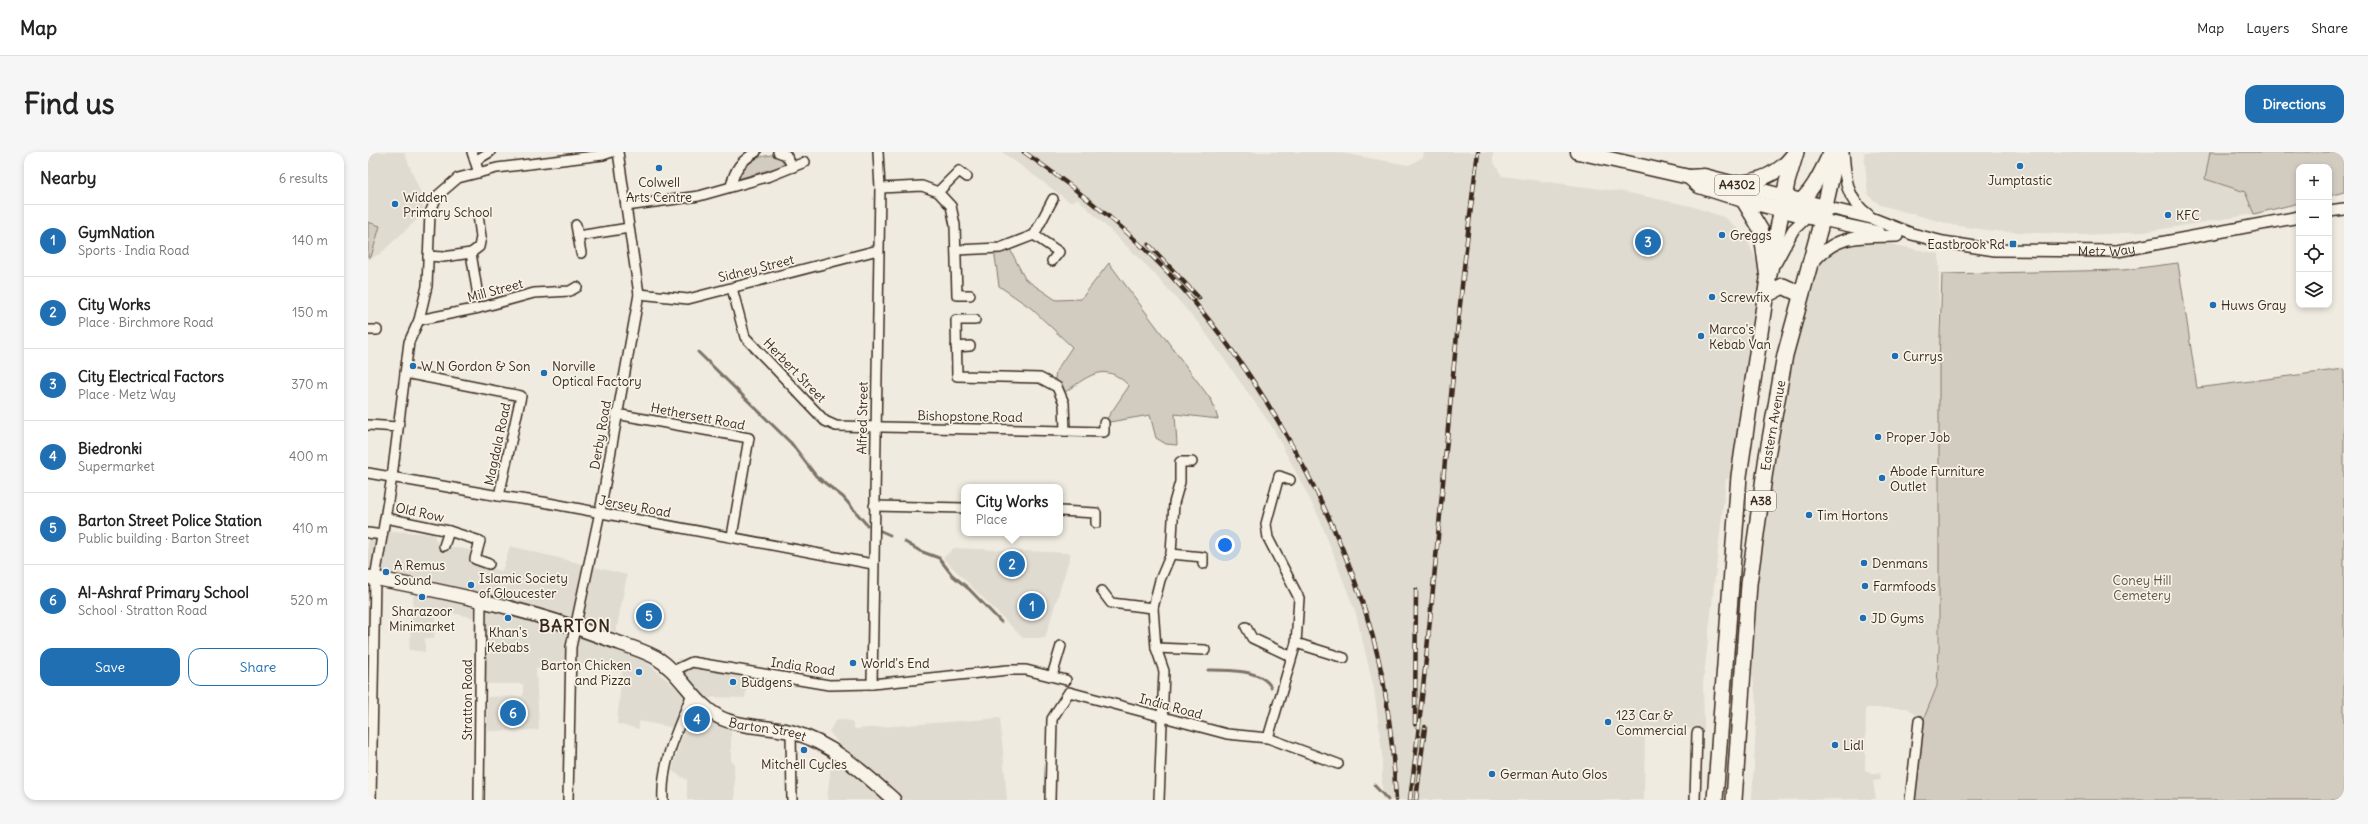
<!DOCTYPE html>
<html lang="en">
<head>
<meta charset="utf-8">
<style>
  :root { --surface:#fff; --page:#f6f6f6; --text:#222; --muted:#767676; --line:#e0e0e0; --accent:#1f6fb2 }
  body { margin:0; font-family:Delius,sans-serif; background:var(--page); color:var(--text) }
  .controls { position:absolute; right:12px; top:12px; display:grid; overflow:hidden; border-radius:8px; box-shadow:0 2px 6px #0003 }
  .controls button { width:36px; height:36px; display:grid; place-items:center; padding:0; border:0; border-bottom:1px solid var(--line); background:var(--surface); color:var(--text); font:20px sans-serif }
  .you { position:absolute; left:857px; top:393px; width:14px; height:14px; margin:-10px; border:3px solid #fff; border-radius:50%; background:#1a73e8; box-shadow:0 0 0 6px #1a73e833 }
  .badge { display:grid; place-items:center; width:26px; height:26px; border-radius:50%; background:var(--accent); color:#fff; font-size:13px; font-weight:700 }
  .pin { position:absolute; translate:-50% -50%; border:2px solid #fff; box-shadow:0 1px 4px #0006 }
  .popup { position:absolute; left:593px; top:332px; width:102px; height:52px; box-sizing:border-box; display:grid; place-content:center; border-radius:8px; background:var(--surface); filter:drop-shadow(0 1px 3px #0005); font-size:13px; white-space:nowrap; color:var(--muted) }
  .popup b { font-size:15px; color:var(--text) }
  .popup::after { content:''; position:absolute; left:50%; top:100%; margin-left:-8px; border:8px solid transparent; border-top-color:var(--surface) }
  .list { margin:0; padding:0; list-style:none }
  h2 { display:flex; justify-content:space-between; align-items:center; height:52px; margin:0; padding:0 16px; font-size:17px }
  h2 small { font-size:13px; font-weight:400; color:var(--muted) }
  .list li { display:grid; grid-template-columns:26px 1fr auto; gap:12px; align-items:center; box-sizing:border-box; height:72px; padding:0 16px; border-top:1px solid var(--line) }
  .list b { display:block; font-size:15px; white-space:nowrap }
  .list p { margin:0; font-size:13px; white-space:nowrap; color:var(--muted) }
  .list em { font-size:13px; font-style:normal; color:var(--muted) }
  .actions { display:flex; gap:8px; padding:12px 16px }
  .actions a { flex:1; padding:9px 0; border:1px solid var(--accent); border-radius:12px; text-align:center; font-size:14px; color:var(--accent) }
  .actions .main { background:var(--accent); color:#fff }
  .icon { flex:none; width:22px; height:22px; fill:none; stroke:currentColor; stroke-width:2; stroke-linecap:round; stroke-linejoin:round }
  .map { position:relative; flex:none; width:1976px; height:648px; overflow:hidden; border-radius:12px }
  header { display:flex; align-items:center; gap:24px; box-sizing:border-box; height:56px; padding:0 20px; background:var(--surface); border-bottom:1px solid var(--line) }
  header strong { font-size:19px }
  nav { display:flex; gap:22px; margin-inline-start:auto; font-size:14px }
  .intro { display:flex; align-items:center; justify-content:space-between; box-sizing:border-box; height:96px; padding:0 24px }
  h1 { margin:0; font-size:28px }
  .button { padding:10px 18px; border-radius:12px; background:var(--accent); color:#fff; font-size:14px; font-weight:700 }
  main { display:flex; gap:24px; padding:0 24px }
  aside { flex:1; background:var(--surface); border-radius:12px; box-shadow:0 2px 6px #0003 }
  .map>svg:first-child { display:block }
  .built { fill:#e0dbd0 }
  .green { fill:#d1cbc0; stroke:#867a6f }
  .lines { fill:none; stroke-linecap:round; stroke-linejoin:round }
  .stream { stroke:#7e7266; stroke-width:3 }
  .minor-casing { stroke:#3b2a1e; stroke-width:12 }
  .tertiary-casing { stroke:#3b2a1e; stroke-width:14 }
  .secondary-casing { stroke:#3b2a1e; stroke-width:16 }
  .primary-casing { stroke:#3b2a1e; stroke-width:17 }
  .trunk-casing { stroke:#3b2a1e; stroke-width:18 }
  .minor { stroke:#f7f3e8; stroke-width:9 }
  .tertiary { stroke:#f7f3e8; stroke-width:11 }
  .secondary { stroke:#f7f3e8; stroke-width:13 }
  .primary { stroke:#f7f3e8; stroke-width:14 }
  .trunk { stroke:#f7f3e8; stroke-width:15 }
  .rail-casing { stroke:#3b2a1e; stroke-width:4.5 }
  .rail { stroke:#f7f3e8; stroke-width:3; stroke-dasharray:9; stroke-linecap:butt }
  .poi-dot { fill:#1f6fb2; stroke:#f7f3e8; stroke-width:1.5 }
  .labels { text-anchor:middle; stroke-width:3.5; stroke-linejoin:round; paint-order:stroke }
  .shield { fill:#f7f3e8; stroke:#73665b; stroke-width:1 }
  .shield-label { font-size:12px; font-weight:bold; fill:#3b2a1e }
  .poi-label { font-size:13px; fill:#3b2a1e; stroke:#f7f3e8; text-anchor:start }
  .street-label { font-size:13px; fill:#3b2a1e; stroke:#f7f3e8 }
  .park-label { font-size:13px; fill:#605246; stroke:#f7f3e8 }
  .district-label { font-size:17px; font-weight:bold; letter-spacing:1px; fill:#3b2a1e; stroke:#f7f3e8 }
</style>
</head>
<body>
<header>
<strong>Map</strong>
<nav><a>Map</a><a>Layers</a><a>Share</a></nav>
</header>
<div class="intro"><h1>Find us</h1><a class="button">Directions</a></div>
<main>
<aside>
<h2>Nearby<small>6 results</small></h2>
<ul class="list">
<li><span class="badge">1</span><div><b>GymNation</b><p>Sports · India Road</p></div><em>140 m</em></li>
<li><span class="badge">2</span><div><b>City Works</b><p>Place · Birchmore Road</p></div><em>150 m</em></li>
<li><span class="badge">3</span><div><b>City Electrical Factors</b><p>Place · Metz Way</p></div><em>370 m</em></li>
<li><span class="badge">4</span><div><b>Biedronki</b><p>Supermarket</p></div><em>400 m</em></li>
<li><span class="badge">5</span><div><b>Barton Street Police Station</b><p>Public building · Barton Street</p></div><em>410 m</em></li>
<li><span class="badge">6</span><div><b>Al-Ashraf Primary School</b><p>School · Stratton Road</p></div><em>520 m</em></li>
</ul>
<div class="actions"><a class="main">Save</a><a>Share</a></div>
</aside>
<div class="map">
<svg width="1976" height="648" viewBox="0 0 1976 648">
  <rect width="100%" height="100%" fill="#efebe0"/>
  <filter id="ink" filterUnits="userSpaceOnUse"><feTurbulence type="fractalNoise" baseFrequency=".025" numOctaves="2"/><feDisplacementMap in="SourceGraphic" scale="8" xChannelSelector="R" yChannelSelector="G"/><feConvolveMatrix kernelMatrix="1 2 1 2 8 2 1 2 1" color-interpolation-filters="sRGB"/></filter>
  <g filter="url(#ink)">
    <g class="built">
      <path d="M0 0H36L53 42 56 61 12 102 0 108Z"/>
      <path d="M634 0H967L1041 13 1055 5 1056 0H1125V9L1134 24 1256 40 1323 54 1358 66 1378 85 1399 133 1371 324 1358 327 1335 533 1336 577 1277 575 1276 648H1014V599L1006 537 988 462 951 365 905 276 832 173 785 120 710 47 702 50Z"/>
      <path d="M1496 0H1842L1837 27 1877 40 1886 62 1776 80 1716 83 1625 79 1585 73 1512 53 1500 43Z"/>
      <path d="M1486 90 1517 91 1571 102 1572 396 1569 534 1556 566 1549 565 1539 556H1498L1497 618 1506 622 1512 621 1513 628 1505 629 1508 647 1384 648 1389 556 1385 526 1382 520 1386 449 1417 243 1429 179 1448 115 1453 107 1466 96Z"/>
      <path d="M0 377 65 382 71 393 102 398 101 411 134 419 142 394 259 423 248 480 119 442 0 418Z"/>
      <path d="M586 396 703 401 677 486H655L575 406Z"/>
      <path d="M0 431 5 432 2 505H0Z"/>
      <path d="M46 438 126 454 270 503 319 545 307 576 271 569V577L249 572 254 520 208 511 168 517 171 578 119 579V545L155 544V532H115L118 469 81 460 80 466 68 464 66 487 57 486V500L41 498Z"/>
      <path d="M309 506 381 523 377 546 347 545 338 547 331 545 320 531Z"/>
      <path d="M327 554 363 575V610L366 611 367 648H319V628L304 619 312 591Z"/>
      <path d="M632 566 639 648H532L474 596 461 579 469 567 483 569 487 577Z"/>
      <path d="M464 603 516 648H459Z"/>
    </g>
    <g class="green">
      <path d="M1842 0H1976V40L1961 44V15H1931V51L1886 62 1877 40 1837 27Z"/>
      <path d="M405 3 414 7 417 13 370 27C374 10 390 4 405 3Z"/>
      <path d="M0 70 12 74 3 105H0Z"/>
      <path d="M640 93 657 127 688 148 713 147 741 111 844 249 850 267 807 262 809 293 798 292 788 286 782 263 736 271 761 234C736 207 718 226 693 243L686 233 688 219 704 195 663 156 631 134 626 97Z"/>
      <path d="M1810 111 1829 236 1976 217V648H1547L1556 566 1569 534 1571 496V213L1574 122 1755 118Z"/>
    </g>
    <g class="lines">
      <g class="stream">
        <path d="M330 200 423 291 448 324 475 345 499 373"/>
        <path d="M513 379 522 383"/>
        <path d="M537 390 552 399 571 406 584 423 601 437 633 470"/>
        <path d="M840 518C858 518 893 517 903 535"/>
        <path d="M1006 633 1020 648"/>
      </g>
      <defs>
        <g id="minor">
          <path d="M104 0 111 21"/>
          <path d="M410 0 418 3 425 15"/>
          <path d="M107 9 122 0"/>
          <path d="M363 34C367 16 373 9 388 0"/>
          <path d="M512 36 554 34 570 40 583 54 587 73 589 143H602"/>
          <path d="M570 40 591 19 599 25"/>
          <path d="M258 54 331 44 402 24 437 10"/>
          <path d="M208 73 213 101"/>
          <path d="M666 83 691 100 684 109"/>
          <path d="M210 84 261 76"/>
          <path d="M588 98 632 96 666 83 685 47"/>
          <path d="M60 104 75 105 103 101"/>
          <path d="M364 136 377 185 457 269 468 274 697 279"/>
          <path d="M271 142 320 147 510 98"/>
          <path d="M110 144 103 101 111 95 113 85 110 63"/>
          <path d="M51 168 111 156 166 141 202 139 209 135"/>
          <path d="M607 168H588L589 224 672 226 689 235 696 251 697 279 736 280V271"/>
          <path d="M0 178H9"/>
          <path d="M588 195 602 194"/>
          <path d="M37 221 153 244 131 344"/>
          <path d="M248 262 381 286 364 384"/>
          <path d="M0 273 30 275"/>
          <path d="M0 321 131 344 175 350 505 412"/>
          <path d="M506 354 596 356"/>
          <path d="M692 359 728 361V371"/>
          <path d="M18 366 81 379 112 389 107 407 121 412"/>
          <path d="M0 381 14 383"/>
          <path d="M76 394 81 379"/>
          <path d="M803 402 835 405V412"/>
          <path d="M734 439 743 451 785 456"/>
          <path d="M878 475 884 486 922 504"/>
          <path d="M928 491 976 506"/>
          <path d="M788 496 837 498"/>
          <path d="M305 519 324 510 461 533 504 532 640 518H658L698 528"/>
          <path d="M684 524 693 494"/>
          <path d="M504 532 512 36 510 0"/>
          <path d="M423 580 424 648"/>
          <path d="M900 586 928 491 931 446 900 386 898 372 911 324 922 328"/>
          <path d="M3 648 7 426 24 325 41 190 51 168 59 134 62 61 69 44 90 26 129 16 235 3 244 0"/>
          <path d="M111 648 113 448"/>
          <path d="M200 648 203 495 232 360 271 142 250 0"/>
          <path d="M295 648C293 610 310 577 324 542"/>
          <path d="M682 648 684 567 701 540 859 582 900 586 970 612"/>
          <path d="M791 648 796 519 788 496 785 456 792 428 803 402 806 351 812 330V310H824"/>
          <path d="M1327 648 1329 581"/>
          <path d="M1542 648 1551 569"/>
        </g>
        <g id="tertiary">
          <path d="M1475 0C1477 25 1478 48 1500 63"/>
          <path d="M1961 59 1976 57"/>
          <path d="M1454 68 1510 80"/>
          <path id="s1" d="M1408 110 1425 78 1445 59 1457 55 1503 66 1544 82 1575 90 1627 98 1749 99 1931 65"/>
          <path d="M1444 112C1467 81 1494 85 1529 84"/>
        </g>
        <g id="secondary">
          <path id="s2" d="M0 425C80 440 160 457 237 486 253 492 272 497 287 505 313 520 324 550 351 565 372 576 401 574 424 580 464 591 496 621 526 648"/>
        </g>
        <g id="primary">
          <path d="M1210 0 1321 25 1336 24 1457 55"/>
          <path d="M1321 25 1331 34 1375 48 1454 68"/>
          <path d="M1370 31C1394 29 1414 20 1427 0"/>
          <path d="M1375 48 1393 78 1399 123"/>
          <path d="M1427 53C1445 41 1454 18 1463 0"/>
        </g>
        <g id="trunk">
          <path d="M1398 143 1415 134 1432 142"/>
          <path d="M1347 648 1371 324 1399 133 1419 30 1428 0"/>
          <path id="s3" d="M1366 648 1381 432 1399 304 1417 203 1454 68 1469 0"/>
        </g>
      </defs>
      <use href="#minor" class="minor-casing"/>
      <use href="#tertiary" class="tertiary-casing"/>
      <use href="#secondary" class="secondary-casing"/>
      <use href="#primary" class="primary-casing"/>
      <use href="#trunk" class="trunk-casing"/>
      <use href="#minor" class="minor"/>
      <use href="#tertiary" class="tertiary"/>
      <use href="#secondary" class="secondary"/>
      <use href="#primary" class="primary"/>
      <use href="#trunk" class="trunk"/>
      <defs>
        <g id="rail">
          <path d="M656 0C713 40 769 84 815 137 904 238 989 395 1015 528 1022 568 1026 608 1028 648"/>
          <path d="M781 93 831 146"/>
          <path d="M1047 572 1048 438"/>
          <path d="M1042 648C1070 432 1081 215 1110 0"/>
          <path d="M1048 648 1057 575"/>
        </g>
      </defs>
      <use href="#rail" class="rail-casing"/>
      <use href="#rail" class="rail"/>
    </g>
  </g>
  <g class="poi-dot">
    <circle cx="1652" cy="14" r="4"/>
    <circle cx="291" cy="16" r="4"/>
    <circle cx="27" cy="52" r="4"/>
    <circle cx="1800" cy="63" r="4"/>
    <circle cx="1354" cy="83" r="4"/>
    <rect x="1641" y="88" width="8" height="8" rx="2"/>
    <circle cx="1344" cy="145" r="4"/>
    <circle cx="1845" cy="153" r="4"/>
    <circle cx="1333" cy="184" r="4"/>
    <circle cx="1527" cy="204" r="4"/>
    <circle cx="45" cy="214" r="4"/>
    <circle cx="176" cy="221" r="4"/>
    <circle cx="1510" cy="285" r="4"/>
    <circle cx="1514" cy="326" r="4"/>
    <circle cx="1441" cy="363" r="4"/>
    <circle cx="1496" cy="411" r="4"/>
    <circle cx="18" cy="420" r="4"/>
    <circle cx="103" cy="433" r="4"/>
    <circle cx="1497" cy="434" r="4"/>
    <circle cx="54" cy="445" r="4"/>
    <circle cx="140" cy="466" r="4"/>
    <circle cx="1495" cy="466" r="4"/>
    <circle cx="485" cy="511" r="4"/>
    <circle cx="271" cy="520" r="4"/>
    <circle cx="365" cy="530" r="4"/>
    <circle cx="1240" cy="570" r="4"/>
    <circle cx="1467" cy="593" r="4"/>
    <circle cx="436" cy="598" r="4"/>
    <circle cx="1124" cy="622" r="4"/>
  </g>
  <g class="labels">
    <g class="shield">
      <rect x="1347" y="23" width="44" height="20" rx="3"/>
      <rect x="1378" y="339" width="30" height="20" rx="3"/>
    </g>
    <g class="shield-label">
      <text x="1369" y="37">A4302</text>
      <text x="1393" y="353">A38</text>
    </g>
    <g class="poi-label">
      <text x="1652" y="33" text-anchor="middle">Jumptastic</text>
      <text x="291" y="35" text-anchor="middle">Colwell<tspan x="291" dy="15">Arts Centre</tspan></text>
      <text x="35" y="50">Widden<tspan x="35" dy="15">Primary School</tspan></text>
      <text x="1808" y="68">KFC</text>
      <text x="1362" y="88">Greggs</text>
      <text x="1637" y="97" text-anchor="end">Eastbrook Rd</text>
      <text x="1352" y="150">Screwfix</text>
      <text x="1853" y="158">Huws Gray</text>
      <text x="1341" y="182">Marco's<tspan x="1341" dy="15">Kebab Van</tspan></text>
      <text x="1535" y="209">Currys</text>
      <text x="53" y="219">W N Gordon &amp; Son</text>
      <text x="184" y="219">Norville<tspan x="184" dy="15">Optical Factory</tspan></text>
      <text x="1518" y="290">Proper Job</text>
      <text x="1522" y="324">Abode Furniture<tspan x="1522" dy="15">Outlet</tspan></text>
      <text x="1449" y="368">Tim Hortons</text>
      <text x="1504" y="416">Denmans</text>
      <text x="26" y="418">A Remus<tspan x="26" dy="15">Sound</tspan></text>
      <text x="111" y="431">Islamic Society<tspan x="111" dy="15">of Gloucester</tspan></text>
      <text x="1505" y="439">Farmfoods</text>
      <text x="54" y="464" text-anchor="middle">Sharazoor<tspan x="54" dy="15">Minimarket</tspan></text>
      <text x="1503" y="471">JD Gyms</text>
      <text x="140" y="485" text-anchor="middle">Khan's<tspan x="140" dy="15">Kebabs</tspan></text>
      <text x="493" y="516">World's End</text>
      <text x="263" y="518" text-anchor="end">Barton Chicken<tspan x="263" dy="15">and Pizza</tspan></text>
      <text x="373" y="535">Budgens</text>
      <text x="1248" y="568">123 Car &amp;<tspan x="1248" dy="15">Commercial</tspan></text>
      <text x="1475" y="598">Lidl</text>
      <text x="436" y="617" text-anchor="middle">Mitchell Cycles</text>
      <text x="1132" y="627">German Auto Glos</text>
    </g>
    <g class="street-label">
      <text dy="5" stroke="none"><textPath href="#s1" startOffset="364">Metz Way</textPath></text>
      <text transform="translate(388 116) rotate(-14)" y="5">Sidney Street</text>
      <text transform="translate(127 138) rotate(-15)" y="5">Mill Street</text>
      <text transform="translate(427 218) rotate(46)" y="5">Herbert Street</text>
      <text transform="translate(330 264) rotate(11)" y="5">Hethersett Road</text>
      <text transform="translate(602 264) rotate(1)" y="5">Bishopstone Road</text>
      <text transform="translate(494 266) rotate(-89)" y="5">Alfred Street</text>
      <text dy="5" stroke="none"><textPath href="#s3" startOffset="377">Eastern Avenue</textPath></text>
      <text transform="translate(232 283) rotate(-80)" y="5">Derby Road</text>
      <text transform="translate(129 292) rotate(-78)" y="5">Magdala Road</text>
      <text transform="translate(267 354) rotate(10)" y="5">Jersey Road</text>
      <text transform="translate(52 360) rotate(12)" y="5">Old Row</text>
      <text transform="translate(435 514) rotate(8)" y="5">India Road</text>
      <text transform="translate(99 548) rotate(-90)" y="5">Stratton Road</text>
      <text transform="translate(803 554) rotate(15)" y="5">India Road</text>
      <text dy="5" stroke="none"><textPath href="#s2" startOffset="437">Barton Street</textPath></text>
    </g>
    <g class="park-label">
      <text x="1774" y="433">Coney Hill<tspan x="1774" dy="15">Cemetery</tspan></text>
    </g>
    <g class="district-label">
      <text x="207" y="480">BARTON</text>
    </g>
  </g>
</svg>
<div class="controls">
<button>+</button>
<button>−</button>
<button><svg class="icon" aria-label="locate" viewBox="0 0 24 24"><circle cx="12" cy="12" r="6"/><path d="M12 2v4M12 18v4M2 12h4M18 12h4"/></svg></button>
<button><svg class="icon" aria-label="layers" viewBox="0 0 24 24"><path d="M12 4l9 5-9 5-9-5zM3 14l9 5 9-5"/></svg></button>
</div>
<div class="you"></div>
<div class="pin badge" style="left:664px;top:454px">1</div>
<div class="pin badge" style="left:644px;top:412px">2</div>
<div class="popup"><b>City Works</b>Place</div>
<div class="pin badge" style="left:1280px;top:90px">3</div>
<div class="pin badge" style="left:329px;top:567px">4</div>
<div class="pin badge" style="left:281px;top:464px">5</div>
<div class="pin badge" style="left:145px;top:561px">6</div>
</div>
</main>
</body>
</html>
